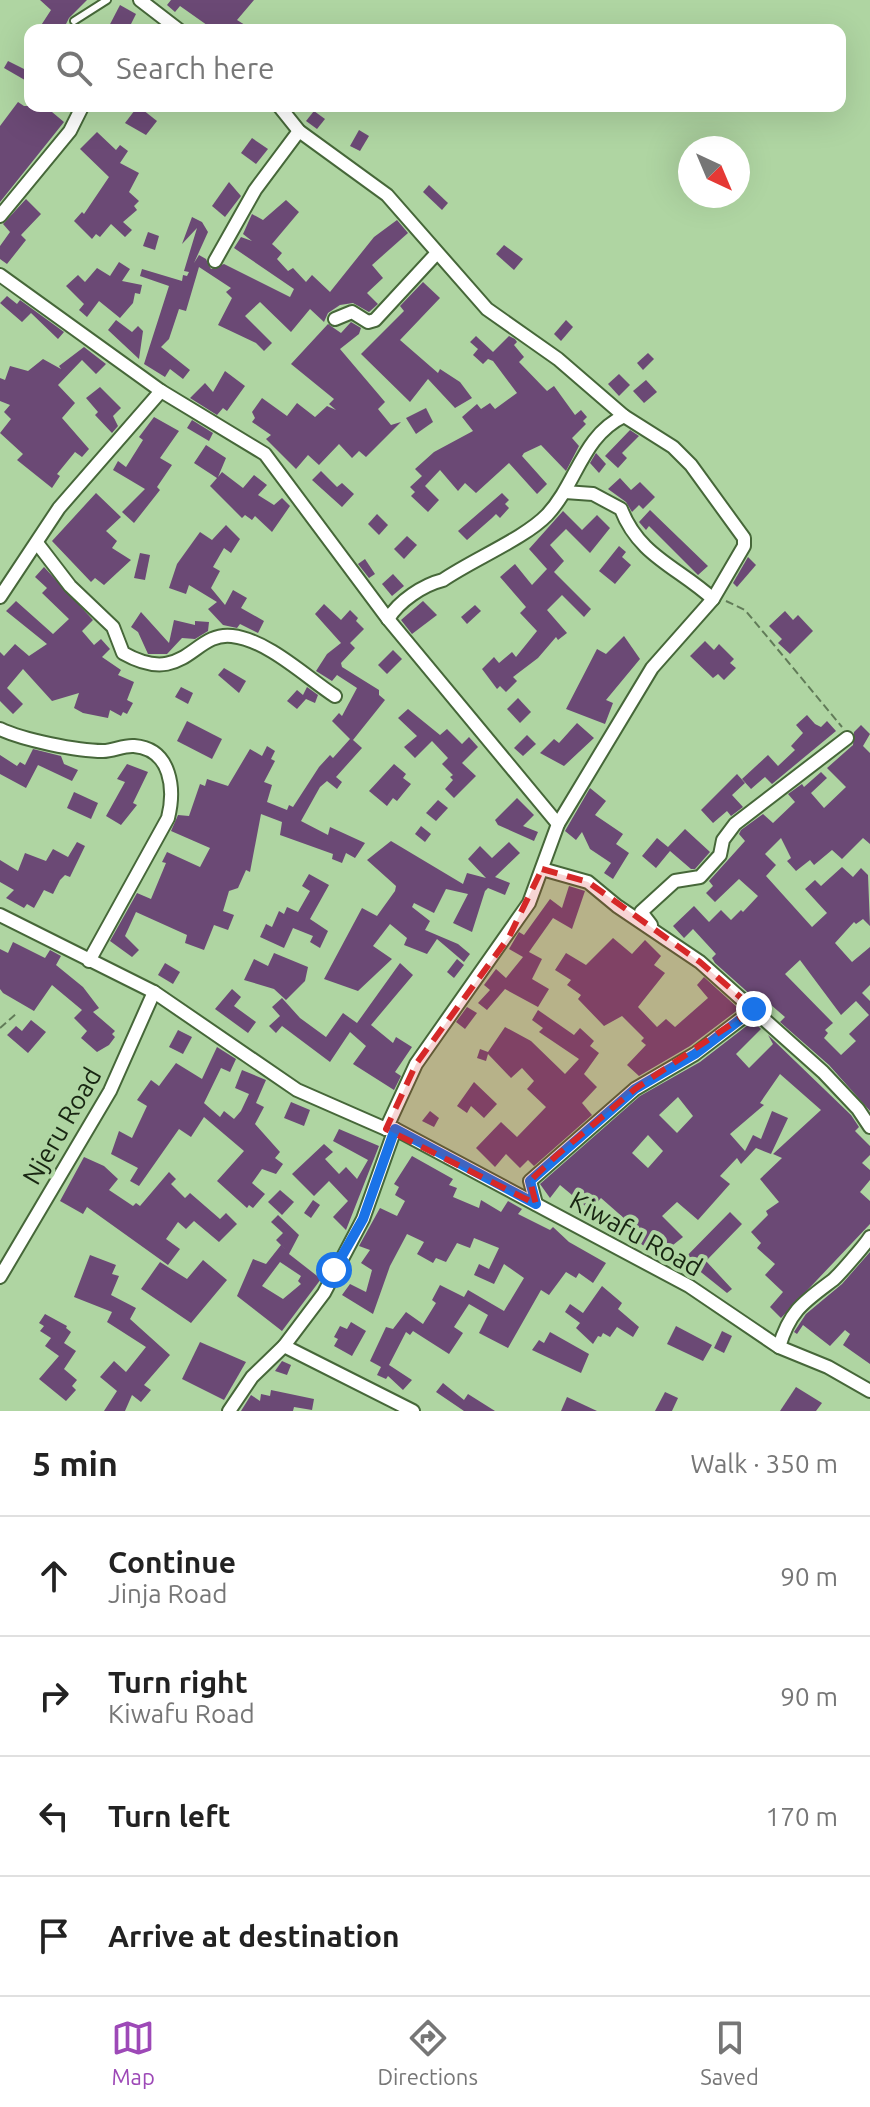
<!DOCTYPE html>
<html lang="en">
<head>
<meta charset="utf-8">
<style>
  :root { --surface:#fff; --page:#f6f6f6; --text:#222; --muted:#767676; --line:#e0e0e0; --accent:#9d49b7 }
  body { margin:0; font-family:Ubuntu,sans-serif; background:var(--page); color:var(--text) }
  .compass { position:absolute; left:678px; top:136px; width:72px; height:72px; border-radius:50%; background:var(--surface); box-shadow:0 8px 32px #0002; rotate:136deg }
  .stop { position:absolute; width:24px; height:24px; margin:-18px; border:6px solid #1a73e8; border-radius:50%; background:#fff }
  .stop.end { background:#1a73e8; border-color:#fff; box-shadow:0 2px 8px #0008 }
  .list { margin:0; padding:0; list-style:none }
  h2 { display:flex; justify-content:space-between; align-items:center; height:104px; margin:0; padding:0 32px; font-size:34px }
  h2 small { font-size:26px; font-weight:400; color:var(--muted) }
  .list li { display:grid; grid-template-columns:52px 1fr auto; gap:24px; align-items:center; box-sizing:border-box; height:120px; padding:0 32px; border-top:2px solid var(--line) }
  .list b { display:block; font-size:30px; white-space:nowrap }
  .list p { margin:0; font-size:26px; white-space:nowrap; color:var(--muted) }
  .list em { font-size:26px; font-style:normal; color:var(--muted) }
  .icon { flex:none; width:44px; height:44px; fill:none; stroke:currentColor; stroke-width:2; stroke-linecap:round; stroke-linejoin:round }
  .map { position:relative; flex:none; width:870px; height:1411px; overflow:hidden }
  .search { position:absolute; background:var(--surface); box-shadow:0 8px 32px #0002; left:24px; right:24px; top:24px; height:88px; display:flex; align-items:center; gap:20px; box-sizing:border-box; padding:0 28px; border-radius:16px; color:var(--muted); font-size:30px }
  .sheet { height:584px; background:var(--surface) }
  nav { display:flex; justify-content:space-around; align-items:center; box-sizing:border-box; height:112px; border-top:2px solid var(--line); background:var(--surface); font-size:22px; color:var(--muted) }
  nav a { display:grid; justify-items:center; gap:4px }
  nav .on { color:var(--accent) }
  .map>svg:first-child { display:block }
  .building { fill:#6b4975; fill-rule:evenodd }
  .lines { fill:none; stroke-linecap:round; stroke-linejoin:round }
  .service-casing { stroke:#466739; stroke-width:10 }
  .minor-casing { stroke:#466739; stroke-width:16 }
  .path { stroke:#617b58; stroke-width:2; stroke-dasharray:8 4; stroke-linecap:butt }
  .service { stroke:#fff; stroke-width:6 }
  .minor { stroke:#fff; stroke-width:12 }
  .route { stroke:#1a73e8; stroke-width:10 }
  .marked { fill:#d62828; fill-opacity:0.2; stroke:#d62828; stroke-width:6; stroke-dasharray:16 10; stroke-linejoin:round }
  .labels { text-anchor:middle; stroke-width:8; stroke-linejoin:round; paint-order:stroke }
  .street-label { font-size:26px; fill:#182612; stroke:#afd5a2 }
</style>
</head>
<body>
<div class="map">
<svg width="870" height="1411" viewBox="0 0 870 1411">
  <rect width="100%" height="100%" fill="#afd5a2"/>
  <g class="building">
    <path d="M40 0H87L69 18 63 30H38L51 10Z"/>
    <path d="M171 0H254L237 20 253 30H214L180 6 175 12 167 5Z"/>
    <path d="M120 5 136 14 128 30H107Z"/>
    <path d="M8 61 30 72V83L4 68Z"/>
    <path d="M18 102 24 106H56L52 112 64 122 0 202V126Z"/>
    <path d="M138 106 157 121 146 135 125 123Z"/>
    <path d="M314 111 325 119 317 129 306 121Z"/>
    <path d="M359 130 369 136 360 151 350 146Z"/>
    <path d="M97 132 116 150 120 145 128 151 120 163 139 173 129 192 139 201 134 206 137 210 123 222 132 230 125 237 111 224 100 237 96 234 92 239 74 221 82 212 84 214 109 177 80 149Z"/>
    <path d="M252 138 268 149 256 164 241 153Z"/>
    <path d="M229 182 241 196 225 217 212 206Z"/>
    <path d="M429 185 448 203 442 210 423 192Z"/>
    <path d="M26 199 41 214 21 235 26 240 7 264 0 259V246L10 232 3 224Z"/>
    <path d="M286 200 299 212 272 244 282 253 277 259 288 271 293 268 306 282 312 275 330 292 374 237 397 220 408 233 372 265 383 278 367 293 378 304 369 312 353 303 340 305 328 313 324 322 310 309 291 332 260 302 245 316 272 343 264 351 256 343 218 325 232 298 226 292 231 288 199 267 186 311 179 309 169 339 161 347 190 370 183 379 170 369 165 377 144 364 169 286 140 276 142 269 182 281 183 275 187 276 189 272 184 271 197 228 182 244 192 217 202 222 208 232 194 263 199 255 206 259 211 269 224 264 290 297 294 289 234 248 241 237 252 241 243 234 252 214 263 220Z"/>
    <path d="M148 232 159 236 155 250 143 246Z"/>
    <path d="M504 245 523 259 514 270 496 254Z"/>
    <path d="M119 262 130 269 122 281 142 285 140 294 135 293 133 303 120 318 99 301 87 317 79 310 84 304 66 286 78 275 85 282 97 268 110 276Z"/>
    <path d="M423 282 440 298 400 340 438 373 440 369 460 382 472 398 455 408 428 379 410 402 361 354 404 311 400 306Z"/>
    <path d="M7 296 17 304 20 300 64 332 58 339 31 313 22 322 0 303Z"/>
    <path d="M116 320 132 332 138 326 143 331 139 359 108 330Z"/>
    <path d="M566 320 573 327 561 341 554 334Z"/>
    <path d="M351 322 361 328 359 334 340 349 385 402 378 409 391 425 401 422 366 457 359 451 352 458 339 444 319 465 308 455 296 469 266 439 271 435 252 422 255 418 252 412 262 398 287 416 297 403 315 417 327 406 336 410 329 404 334 399 291 364 328 324 341 333Z"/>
    <path d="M476 336 493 352 509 336 515 339 517 342 514 345 524 357 519 362 547 391 554 386 575 415 581 410 587 417 583 421 586 424 572 438 579 446 566 471 541 445 524 453 522 456 547 484 537 494 509 463 476 493 465 483 458 491 440 470 425 486 439 500 428 512 411 496 415 492 410 487 422 476 415 469 434 452 473 431 462 417 477 404 481 409 490 403 495 409 517 393 493 361 488 359 483 364 473 355 478 349 470 342Z"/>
    <path d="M84 347 106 364 96 374 82 360 58 385 75 403 62 418 89 449 82 457 75 452 57 474 60 476 52 488 17 460 23 454 0 433 11 419 4 412 10 405 0 401V378L5 380 10 366 28 371 43 359 61 369 59 366Z"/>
    <path d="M648 353 654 359 643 370 637 363Z"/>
    <path d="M225 371 245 386 227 411 223 408 217 415 190 398 205 383 213 392Z"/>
    <path d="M619 374 630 385 619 396 608 384Z"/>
    <path d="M646 380 657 392 644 403 633 391Z"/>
    <path d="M100 387 121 408 113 416 118 426 112 433 95 415 98 412 86 398Z"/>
    <path d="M426 408 433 422 416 434 406 418Z"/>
    <path d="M154 417 179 431 160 458 172 465 157 487 160 490 134 523 122 512 145 489 113 470 118 461 126 467 143 440 139 437Z"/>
    <path d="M192 420 213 433 209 441 187 428Z"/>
    <path d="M630 430 639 436 622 453 627 458 618 468 605 456Z"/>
    <path d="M206 445 226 458 218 477 222 472 243 488 254 475 267 485 258 495 274 505 282 498 290 506 272 532 255 516 252 520 245 515 242 518 210 486 217 478 194 463Z"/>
    <path d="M596 453 606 464 599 473 590 463Z"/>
    <path d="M321 471 337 487 342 483 354 494 342 507 312 480Z"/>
    <path d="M620 478 631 490 640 482 655 497 643 509 639 505 632 512 626 502 608 489Z"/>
    <path d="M96 493 121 517 106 531 117 541 112 548 131 560 104 585 95 578 91 582 52 541Z"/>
    <path d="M502 493 509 500 505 504 509 508 500 518 496 514 492 518 467 540 458 531Z"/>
    <path d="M650 510 708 566 698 575 649 526 646 530 639 522Z"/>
    <path d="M563 511 582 530 597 515 610 528 590 553 566 529 550 545 564 561 554 572 591 609 584 617 562 595 547 610 567 633 558 640 556 637 538 658 513 677 517 681 506 692 500 686 497 689 482 669 494 657 499 663 512 652 516 657 537 631 520 613 526 607 500 577 515 564 532 585 547 569 529 549Z"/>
    <path d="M377 514 388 525 379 535 368 524Z"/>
    <path d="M226 525 240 539 231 553 224 548 213 567 220 571 211 588 225 605 233 590 247 598 241 608 264 621 258 633 240 624 237 628 223 625 208 609 217 602 189 585 186 594 169 588 177 564 200 532 212 540Z"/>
    <path d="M407 536 417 545 404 559 394 549Z"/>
    <path d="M619 546 626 552 622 557 631 565 615 584 599 571Z"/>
    <path d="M140 553 150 555 145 580 134 578Z"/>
    <path d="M748 557 756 565 737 587 733 583Z"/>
    <path d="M365 559 375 574 369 578 358 564Z"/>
    <path d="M44 567 93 620 82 631 94 645 101 639 110 649 102 657 121 670 118 675 134 682 127 700 133 703 127 714 123 712 121 716 110 710 108 718 83 713 74 708 79 693 52 701 23 669 7 688 23 704 13 714 0 701V652L4 656 15 644 29 656 47 644 6 611 16 601 53 634 69 619 42 593 47 588 35 577Z"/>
    <path d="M393 574 404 586 392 596 382 584Z"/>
    <path d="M423 601 437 615 412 634 401 620Z"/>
    <path d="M324 604 341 620 350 610 358 618 356 621 364 629 350 643 355 648 341 663 342 667 379 690V695L385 700 353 740 362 748 336 777 342 782 337 789 327 781 320 787 301 821 328 835 330 827 365 843 355 858 346 853 342 863 332 859 333 854 280 835 282 822 261 814 250 872 246 870 238 888 229 891 223 911 234 915 228 930 214 925 204 950 185 943 187 935 136 912 125 936 139 950 132 957 110 941 137 893 151 899 166 863 162 862 167 852 200 867 210 848 171 831 178 815 189 816 200 784 205 786 207 779 228 786 250 749 262 756 267 746 275 751 271 759 275 761 264 782 272 785 267 802 287 810 289 805 293 807 319 767 330 755 333 758 350 739 332 721 339 713 342 716 357 688 337 675 332 681 316 671 327 654 341 643 315 614Z"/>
    <path d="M475 605 481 611 467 624 461 617Z"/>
    <path d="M785 611 793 620 798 615 813 631 790 654 778 643 782 639 769 626Z"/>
    <path d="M141 612 169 643 174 620 195 625V621L209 622 208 631 195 639 182 638 167 654H148L138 632 131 627Z"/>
    <path d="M624 636 640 659 606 700 613 703 605 724 566 709 597 649 606 654Z"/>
    <path d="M705 641 714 650 719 644 734 659 730 663 736 668 724 680 718 674 713 678 690 656Z"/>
    <path d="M393 650 402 659 387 674 378 665Z"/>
    <path d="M224 668 246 681 239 693 218 675Z"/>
    <path d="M181 687 193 693 188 704 175 697Z"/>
    <path d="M307 687 318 695 315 703 306 699 297 709 287 701 297 690 303 695Z"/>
    <path d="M518 698 531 712 520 723 507 709Z"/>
    <path d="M408 709 440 735 447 729 462 744 469 737 478 747 462 763 476 776 454 798 445 789 453 780 450 777 453 775 442 764 448 758 432 741 415 758 404 747 417 736 398 718Z"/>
    <path d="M807 715 815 724 821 727 827 721 836 731 772 784 765 777 751 789 742 779 768 755 778 766 795 750 791 746 803 733 796 725Z"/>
    <path d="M187 721 222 739 212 759 177 741Z"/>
    <path d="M577 723 594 738 564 766 540 753 554 739 559 743Z"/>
    <path d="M861 725 870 734 863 746 870 753V844L863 838 842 859 832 850 814 865 810 860 796 871 787 861 791 858 781 838 765 854 776 865 766 876 812 927 827 913 805 889 815 880 821 886 842 867 853 877 861 868 868 875 870 926 863 919 856 924 854 922 835 943 852 962 870 947V985L862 993 870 1001V1111L829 1065 780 1022 785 1017 756 992 752 996 715 963 712 958 716 954 693 929 684 938 673 926 694 906 709 922 721 910 731 920 741 910 743 912 758 896 739 879 715 902 706 893 713 886 709 881 745 841 739 834 741 830 763 814 773 823 795 802 788 794 802 784 804 787 821 772 827 778 811 793 824 808 846 787 827 768 853 745 854 732ZM800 960 841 1015 856 1001 869 1015 849 1034 856 1041 841 1055 824 1038 828 1033 825 1030 833 1023 785 974Z"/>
    <path d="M527 735 536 744 523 756 514 748Z"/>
    <path d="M33 749 61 756 64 764 78 770 72 781 38 765 26 788 0 774V755L17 766 20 762 25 765Z"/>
    <path d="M127 764 148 772 133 803 137 805 121 825 106 816 125 782 117 779Z"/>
    <path d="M394 764 406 774 403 778 411 784 397 801 393 798 387 806 369 791Z"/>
    <path d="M737 774 745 783 732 795 743 807 731 816 727 811 713 823 701 810Z"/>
    <path d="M590 788 606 801 595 815 623 834 616 844 629 853 613 879 604 873 611 863 590 849 582 832 576 840 565 831Z"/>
    <path d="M74 792 98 803 91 819 67 808Z"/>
    <path d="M517 798 534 815 523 826 538 832 534 841 498 825 495 820Z"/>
    <path d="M438 800 448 808 436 821 426 813Z"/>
    <path d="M421 826 431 834 425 842 415 834Z"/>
    <path d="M685 829 710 852 695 869H691L670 851 656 868 642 856 657 838 668 847Z"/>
    <path d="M391 841 463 884 467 873 486 878 468 859 480 846 492 858 509 842 520 853 495 877 510 883 505 895 488 888 485 891 472 932 453 923 468 894 446 889 434 913 414 903 412 907 430 921 425 930 458 944 470 954 464 962 437 939 427 954 404 945 407 938 390 924 373 946 392 959 358 991 324 979 362 908 377 916 395 891 396 886 367 860Z"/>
    <path d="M77 842 85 846 70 877 65 875 60 880 53 894 44 890 34 908 27 904 24 908 6 898 14 890 0 882V860L18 871 25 853 46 861 53 849 68 857Z"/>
    <path d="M309 874 329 885 310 919 328 931 320 948 310 942 313 936 293 928 284 948 260 937 266 924 272 927 279 911 284 914 287 907 298 912 310 891 302 886Z"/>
    <path d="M569 886 585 891 572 929 553 918 529 952 542 959 532 979 549 989 538 1007 505 989 487 1010 478 1003 490 990 484 985 496 969 506 978 523 957 509 949 516 937 519 932 524 935 550 899 562 908Z"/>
    <path d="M613 938 632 954 645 940 661 956 654 965 665 973 638 1007 657 1027 666 1019 675 1027 708 998 697 985 704 977 739 1009 690 1046 639 1076 627 1065 646 1045 641 1041 644 1038 622 1016 604 1026 578 999 581 995 567 985 571 980 555 970 566 953 586 965Z"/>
    <path d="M13 942 45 958 50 950 61 956 56 965 83 987 99 1008 93 1012 115 1031 112 1034 115 1037 109 1045 97 1052 81 1038 87 1031 74 1018 82 1010 52 985 34 1011 3 993 0 989V949L8 953Z"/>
    <path d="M274 953 308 967 305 981 286 1000 274 989 244 980 254 959 268 966Z"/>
    <path d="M457 959 464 965 454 978 447 972Z"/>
    <path d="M165 963 180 972 173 984 158 975Z"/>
    <path d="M400 963 413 975 371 1025 393 1043 396 1037 412 1047 395 1072 401 1076 394 1090 353 1064 366 1046 350 1032 330 1062 282 1026 276 1033 269 1026 280 1016 272 1007 282 998 300 1018 326 1037 343 1013 357 1023Z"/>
    <path d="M232 989 241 997 234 1006 256 1022 248 1033 215 1009Z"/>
    <path d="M467 1007 477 1013 465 1029 456 1022Z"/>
    <path d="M538 1010 574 1035 580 1028 594 1041 590 1046 599 1053 584 1074 597 1087 582 1103 592 1115 534 1166 528 1160 520 1168 506 1154 495 1167 476 1148 501 1122 517 1137 546 1107 527 1089 534 1081 522 1068 511 1078 488 1054 486 1061 477 1058 480 1049 488 1052 505 1027 531 1041 565 1074 579 1059 539 1032 543 1028 532 1020Z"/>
    <path d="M31 1020 46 1032 28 1053 7 1035 16 1026 22 1031Z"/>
    <path d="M753 1021 761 1029 736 1054 749 1068 773 1044 768 1035 851 1115 859 1127 855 1131 870 1146V1155L862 1163 870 1170V1180L860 1192 870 1201V1224L781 1318 770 1307 783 1292 765 1275 775 1264 757 1248 761 1243 751 1232 768 1215 766 1211 779 1202 760 1179 782 1158 773 1154 821 1110 780 1074 760 1103 764 1105 730 1134 745 1151 753 1135 761 1139 772 1111 788 1118 771 1154 756 1148 741 1164 737 1158 720 1176 730 1184 698 1220 677 1202 662 1216 683 1237 658 1257 640 1243 642 1241 630 1230 634 1227 601 1198 590 1210 560 1185 550 1198 540 1184 640 1096 700 1062ZM678 1097 693 1116 677 1133 659 1115ZM648 1135 663 1151 648 1168 632 1153Z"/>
    <path d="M178 1030 192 1037 183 1054 169 1047Z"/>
    <path d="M217 1047 236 1059 230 1072 221 1068 204 1103 220 1117 224 1111 234 1119 241 1111 249 1094 235 1088 242 1070 266 1080 256 1103 264 1107 255 1124 280 1152 275 1158 283 1164 276 1174 262 1169 252 1183 265 1194 253 1208 249 1205 247 1208 217 1181 244 1151 204 1117 191 1137 179 1129 139 1186 130 1181 138 1168 111 1154 119 1131 132 1138 147 1106 137 1100 151 1080 159 1086 176 1063 202 1079Z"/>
    <path d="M474 1082 497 1104 484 1118 471 1106 467 1113 457 1106Z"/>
    <path d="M291 1102 310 1110 304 1126 284 1118Z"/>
    <path d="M430 1111 439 1118 434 1127 422 1121Z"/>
    <path d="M339 1129 379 1146 346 1230 333 1217 348 1201 329 1181 314 1196 292 1174 324 1144 333 1152 325 1159 339 1174 346 1167 357 1179 368 1160 333 1141Z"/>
    <path d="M412 1156 453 1179 449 1185 457 1188 453 1197 479 1208 481 1200 501 1212 508 1201 522 1209 518 1214 550 1230 553 1227 569 1242 606 1263 593 1283 579 1273 576 1278 566 1272 549 1295 541 1290 508 1348 479 1333 488 1315 469 1304 454 1327 463 1333 449 1354 413 1331 410 1335 406 1332 389 1365 412 1380 403 1390 388 1376 386 1379 377 1375 381 1367 370 1361 386 1327 393 1329 406 1312 423 1324 436 1303 432 1300 440 1285 464 1297 468 1290 504 1311 524 1278 504 1264 494 1284 474 1275 479 1264 489 1269 499 1248 474 1238 470 1248 457 1243 446 1262 436 1258 433 1263 417 1254 424 1242 407 1234 390 1266 373 1314 342 1295 350 1284 366 1292 372 1270 361 1263 370 1250 359 1246 380 1208 397 1216 405 1201 395 1195 399 1187 394 1184Z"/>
    <path d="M84 1157 104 1166 118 1179 109 1190 133 1206 136 1203 140 1206 169 1172 176 1179 171 1184 185 1198 190 1193 220 1219 226 1213 237 1224 219 1242 194 1221 186 1229 178 1222 166 1239 180 1249 168 1265 87 1207 83 1214 60 1201Z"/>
    <path d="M280 1190 294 1202 282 1215 268 1202Z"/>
    <path d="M313 1200 320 1205 311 1218 304 1213Z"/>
    <path d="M730 1212 742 1224 706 1261 732 1289 727 1293 697 1269 691 1266 684 1273 675 1268Z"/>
    <path d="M278 1215 299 1235 289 1254 321 1279 282 1331 237 1296 253 1259 266 1264 281 1245 285 1249 276 1240 283 1233 271 1222ZM280 1262 301 1276 298 1281 301 1284 283 1299 262 1286Z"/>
    <path d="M870 1252V1364L843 1345 850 1334 845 1330 830 1346 803 1325 797 1334 794 1332 806 1314 842 1284Z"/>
    <path d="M90 1255 116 1265 112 1274 119 1276 111 1295 136 1308 130 1319 170 1355 144 1385 151 1390 141 1402 132 1395 125 1411H104L117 1391 100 1377 114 1361 126 1372 146 1347 107 1322 112 1312 74 1297Z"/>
    <path d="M203 1260 227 1280 191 1323 141 1289 160 1262 187 1279Z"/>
    <path d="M602 1286 622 1303 618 1309 639 1327 633 1337 617 1327 610 1337 603 1333 601 1337 598 1336 593 1344 576 1328 580 1323 565 1312 570 1304 583 1313Z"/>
    <path d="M45 1314 67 1326 66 1328 71 1332 64 1343 76 1351 64 1369 77 1380 72 1386 76 1390 66 1401 39 1379 59 1356 45 1346 51 1338 40 1331 44 1326 39 1323Z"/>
    <path d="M351 1322 366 1331 352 1356 334 1346 338 1339 334 1337 340 1326 347 1329Z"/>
    <path d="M676 1326 712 1345 703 1361 667 1344Z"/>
    <path d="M722 1331 732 1336 724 1353 714 1348Z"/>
    <path d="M550 1332 589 1354 581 1373 532 1350 539 1340 544 1343Z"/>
    <path d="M200 1342 246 1362 224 1400 182 1379Z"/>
    <path d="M282 1361 291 1365 287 1375 275 1371Z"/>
    <path d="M443 1383 464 1400 468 1394 495 1411H464L436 1392Z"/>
    <path d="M796 1387 822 1403 816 1411H780Z"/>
    <path d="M271 1390 314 1399 312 1410 294 1407 293 1411H241L251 1395 260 1401 261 1394 270 1396Z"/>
    <path d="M665 1392 678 1398 672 1411H655Z"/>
    <path d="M567 1397 597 1411H561Z"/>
  </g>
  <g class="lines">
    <defs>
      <path id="service" d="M74 21 107 0"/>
      <g id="minor">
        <path d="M140 0 179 30"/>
        <path d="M279 106 299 131 387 195 487 309 558 359 624 416 673 447 691 465 744 538V546L713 599 652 668 558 824 529 903 416 1064 386 1129"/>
        <path d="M0 216 70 131 81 109"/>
        <path d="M215 261 255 190 299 131"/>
        <path d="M0 275 161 391 265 454 388 619 558 824"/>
        <path d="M335 319 352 312 368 322 375 320 436 254"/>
        <path d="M565 492 593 494 621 509C639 556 678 567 713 599"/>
        <path d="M37 543 70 586 113 627 123 653C185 688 193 631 232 636 268 640 306 677 335 696"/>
        <path d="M0 597 59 508 161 391"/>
        <path d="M388 619C399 601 423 585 443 580 472 560 525 538 547 515 577 483 582 436 624 416"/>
        <path d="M0 729C23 740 77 751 103 751 113 751 124 745 134 746 172 749 175 790 168 818L89 961"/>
        <path d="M542 869 588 882 617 906 700 962 823 1072 858 1109 870 1127"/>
        <path d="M0 915 154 992 297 1090 386 1129H395L689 1286 779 1347 828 1367 870 1391"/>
        <path d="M651 925 641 912 675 881 700 877 720 855 723 840 735 824 847 738"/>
        <path d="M536 1204 530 1181 635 1089 695 1054 754 1009"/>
        <path d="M0 1277 110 1091 154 992"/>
        <path d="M284 1346 413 1411"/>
        <path d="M779 1347C790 1310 804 1302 833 1280 838 1276 866 1244 870 1237"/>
        <path d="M229 1411 252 1377 284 1346 324 1293 363 1219 395 1129"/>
      </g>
    </defs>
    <use href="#service" class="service-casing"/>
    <use href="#minor" class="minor-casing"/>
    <g class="path">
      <path d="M726 601 745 610 842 727"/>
      <path d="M0 1028 16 1014"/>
    </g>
    <use href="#service" class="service"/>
    <use href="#minor" class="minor"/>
  </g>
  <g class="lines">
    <path class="route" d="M334 1270 363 1219 395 1129 536 1204 530 1181 635 1089 695 1054 754 1009"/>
  </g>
  <path class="marked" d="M542 869 588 882 700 962 754 1009 635 1089 556 1156 530 1181 536 1204 386 1129 416 1064 509 937Z"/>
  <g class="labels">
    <g class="street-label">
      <text transform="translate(62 1126) rotate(-60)" y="9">Njeru Road</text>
      <text transform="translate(636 1234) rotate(29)" y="9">Kiwafu Road</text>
    </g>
  </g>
</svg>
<svg class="compass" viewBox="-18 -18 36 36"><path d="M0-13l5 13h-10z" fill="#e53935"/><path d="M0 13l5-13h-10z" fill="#767676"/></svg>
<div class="stop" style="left:334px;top:1270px"></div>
<div class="stop end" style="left:754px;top:1009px"></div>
<div class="search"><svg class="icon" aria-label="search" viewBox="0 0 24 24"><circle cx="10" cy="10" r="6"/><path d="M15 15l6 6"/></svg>Search here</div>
</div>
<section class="sheet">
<h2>5 min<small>Walk · 350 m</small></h2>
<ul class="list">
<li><svg class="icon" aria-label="ahead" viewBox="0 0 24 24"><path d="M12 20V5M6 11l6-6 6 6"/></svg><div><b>Continue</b><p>Jinja Road</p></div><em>90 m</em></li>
<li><svg class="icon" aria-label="right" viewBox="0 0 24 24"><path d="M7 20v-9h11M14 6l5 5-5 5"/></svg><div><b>Turn right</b><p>Kiwafu Road</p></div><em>90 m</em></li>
<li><svg class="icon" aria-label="left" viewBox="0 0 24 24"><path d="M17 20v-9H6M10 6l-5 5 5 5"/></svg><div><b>Turn left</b></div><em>170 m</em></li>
<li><svg class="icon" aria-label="arrive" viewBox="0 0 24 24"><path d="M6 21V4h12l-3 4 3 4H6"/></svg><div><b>Arrive at destination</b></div></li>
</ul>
</section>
<nav>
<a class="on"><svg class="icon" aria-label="map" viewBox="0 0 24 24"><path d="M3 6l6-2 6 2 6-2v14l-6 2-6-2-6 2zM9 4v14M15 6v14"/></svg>Map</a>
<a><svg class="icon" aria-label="directions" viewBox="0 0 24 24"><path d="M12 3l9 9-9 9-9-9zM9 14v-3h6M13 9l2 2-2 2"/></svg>Directions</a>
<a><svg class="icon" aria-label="saved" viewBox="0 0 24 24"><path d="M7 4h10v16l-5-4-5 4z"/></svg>Saved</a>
</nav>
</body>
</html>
